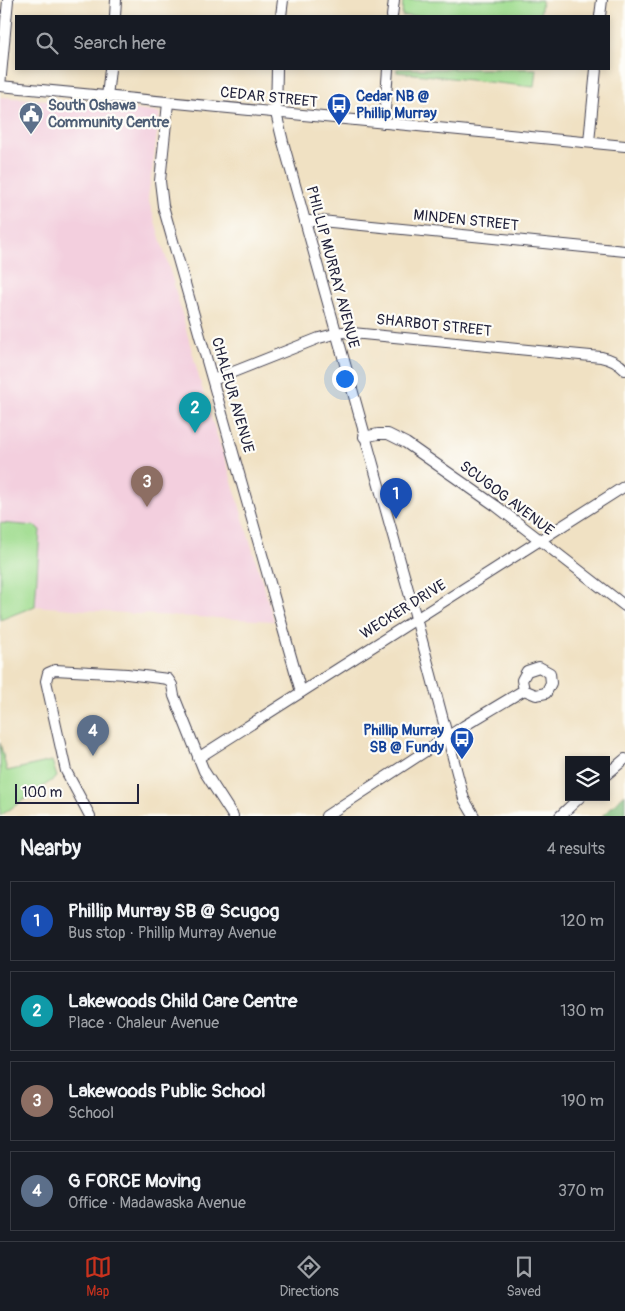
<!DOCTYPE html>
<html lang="en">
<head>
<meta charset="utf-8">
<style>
  :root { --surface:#171b24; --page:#242831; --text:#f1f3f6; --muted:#9ea1a6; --line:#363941; --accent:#c8321e }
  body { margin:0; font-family:Pangolin,sans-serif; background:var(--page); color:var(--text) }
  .controls { position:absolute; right:15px; bottom:15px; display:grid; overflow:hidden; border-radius:0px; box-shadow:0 2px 8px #0003 }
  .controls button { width:45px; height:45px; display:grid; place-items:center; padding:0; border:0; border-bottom:1px solid var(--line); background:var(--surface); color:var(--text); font:25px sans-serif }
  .scale { position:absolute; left:15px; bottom:12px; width:124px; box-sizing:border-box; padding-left:5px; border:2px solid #22223b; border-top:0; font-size:14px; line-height:18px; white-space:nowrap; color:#22223b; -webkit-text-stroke:4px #fdfcf7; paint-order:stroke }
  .you { position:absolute; left:344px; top:378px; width:18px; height:18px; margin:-12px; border:4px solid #fff; border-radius:50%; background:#1a73e8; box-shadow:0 0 0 8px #1a73e833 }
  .badge { display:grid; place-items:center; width:32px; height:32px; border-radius:50%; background:var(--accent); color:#fff; font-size:16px; font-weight:700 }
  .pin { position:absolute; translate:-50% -41px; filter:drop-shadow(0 1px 2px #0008) }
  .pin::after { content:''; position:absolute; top:26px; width:18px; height:15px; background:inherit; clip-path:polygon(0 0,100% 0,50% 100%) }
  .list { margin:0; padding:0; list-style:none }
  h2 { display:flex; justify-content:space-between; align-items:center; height:65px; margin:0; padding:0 20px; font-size:21px }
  h2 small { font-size:16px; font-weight:400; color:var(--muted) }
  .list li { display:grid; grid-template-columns:32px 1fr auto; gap:15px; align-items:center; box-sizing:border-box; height:80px; margin:0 10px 10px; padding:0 10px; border:1px solid var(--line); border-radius:0px }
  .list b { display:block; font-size:19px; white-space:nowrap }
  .list p { margin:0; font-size:16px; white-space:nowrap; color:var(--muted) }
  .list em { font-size:16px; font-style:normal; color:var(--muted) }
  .icon { flex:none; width:28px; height:28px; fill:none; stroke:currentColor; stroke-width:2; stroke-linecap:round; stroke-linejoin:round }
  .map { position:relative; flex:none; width:625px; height:816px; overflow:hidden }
  .search { position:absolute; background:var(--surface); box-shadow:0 2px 8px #0003; left:15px; right:15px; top:15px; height:55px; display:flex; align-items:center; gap:12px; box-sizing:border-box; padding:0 18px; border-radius:0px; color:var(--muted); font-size:19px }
  .sheet { height:425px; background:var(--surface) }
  nav { display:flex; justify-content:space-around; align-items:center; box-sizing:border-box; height:70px; border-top:1px solid var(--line); background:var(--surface); font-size:14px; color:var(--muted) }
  nav a { display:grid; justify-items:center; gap:2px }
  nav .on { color:var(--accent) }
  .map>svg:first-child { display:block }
  .built { fill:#f3cfde }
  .green { fill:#a1dd91; stroke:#628066 }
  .forest { fill:#80bc7b; stroke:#516f5b }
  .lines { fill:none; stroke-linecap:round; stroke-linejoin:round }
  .minor-casing { stroke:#413f4f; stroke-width:12 }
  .minor { stroke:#fff; stroke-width:10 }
  .labels { text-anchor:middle; stroke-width:4.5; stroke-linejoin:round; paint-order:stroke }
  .transit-label { font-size:15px; font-weight:bold; fill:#164399; stroke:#fdfcf7; text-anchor:start }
  .street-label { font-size:15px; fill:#22223b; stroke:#fdfcf7 }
  .service-label { font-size:15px; font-weight:bold; fill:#4e5e75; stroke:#fdfcf7; text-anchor:start }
</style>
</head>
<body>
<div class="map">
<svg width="625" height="816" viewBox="0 0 625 816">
  <rect width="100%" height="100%" fill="#fdfcf7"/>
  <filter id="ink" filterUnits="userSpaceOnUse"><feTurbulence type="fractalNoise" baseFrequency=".02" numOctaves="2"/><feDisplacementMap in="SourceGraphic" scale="10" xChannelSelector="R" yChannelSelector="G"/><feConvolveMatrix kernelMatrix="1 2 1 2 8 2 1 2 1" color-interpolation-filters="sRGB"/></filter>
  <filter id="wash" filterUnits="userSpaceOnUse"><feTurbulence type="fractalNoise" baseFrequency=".0096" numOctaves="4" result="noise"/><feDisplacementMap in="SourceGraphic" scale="20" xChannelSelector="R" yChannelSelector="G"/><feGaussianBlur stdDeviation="1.12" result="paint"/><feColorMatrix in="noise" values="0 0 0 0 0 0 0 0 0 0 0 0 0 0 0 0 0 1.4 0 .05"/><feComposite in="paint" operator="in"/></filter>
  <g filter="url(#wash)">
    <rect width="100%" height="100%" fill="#f0e1c3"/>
    <path class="built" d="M0 97 78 102 160 113 148 198 173 281 206 403 229 471 274 621 137 614 35 606 40 530 35 526 0 523Z"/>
    <g class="green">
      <path d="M403 0H542L540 16H402Z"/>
      <path d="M397 69H536L534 87 397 72Z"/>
      <path d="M0 523 35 526 40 530 35 606 0 620Z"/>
      <path d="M0 743 7 771 52 761 57 777 0 816Z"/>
    </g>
    <path class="forest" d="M625 794V816H602Z"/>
  </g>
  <g filter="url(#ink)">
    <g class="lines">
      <defs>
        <g id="minor">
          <path d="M115 16 116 0"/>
          <path d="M281 16 283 0"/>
          <path d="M392 16 394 0"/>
          <path d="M600 16 602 0"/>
          <path d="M277 69 276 113 283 142 416 618 464 799 474 816"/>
          <path d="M0 86 625 146"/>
          <path d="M0 86 8 0"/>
          <path d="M107 97 110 69"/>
          <path d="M168 103 160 181 163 206 301 692"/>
          <path d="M384 123 388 69"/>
          <path d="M589 142 596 69"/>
          <path d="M305 221H321L625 251"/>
          <path d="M213 380 319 338 342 332 601 357C611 359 618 362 625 370"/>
          <path d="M364 437 378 434H388L406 443 496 506 625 606"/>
          <path d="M198 758 625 486"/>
          <path d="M606 775 625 759"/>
          <path d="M90 816 66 771 46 681 48 673 55 670 127 674 168 679 172 685 174 696 204 771 233 816"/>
          <path d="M326 816 464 726 524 690 536 695 546 693 551 683 550 673 539 667 527 671 522 680 524 690"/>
          <path d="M560 816 580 797"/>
        </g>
      </defs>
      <use href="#minor" class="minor-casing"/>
      <use href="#minor" class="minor"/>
    </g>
  </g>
  <defs>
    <symbol id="bus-pin" viewBox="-11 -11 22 30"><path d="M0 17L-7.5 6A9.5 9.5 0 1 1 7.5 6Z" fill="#1a4fb4" stroke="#fdfcf7"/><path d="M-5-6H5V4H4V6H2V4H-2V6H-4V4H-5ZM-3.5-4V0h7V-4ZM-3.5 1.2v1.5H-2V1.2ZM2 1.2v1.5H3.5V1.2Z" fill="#fff"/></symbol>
    <symbol id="civic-pin" viewBox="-11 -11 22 30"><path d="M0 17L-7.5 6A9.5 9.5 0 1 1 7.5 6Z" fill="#5c6f8a" stroke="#fdfcf7"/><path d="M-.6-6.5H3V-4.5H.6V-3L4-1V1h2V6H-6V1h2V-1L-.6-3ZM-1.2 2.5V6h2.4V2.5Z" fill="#fff"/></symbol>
  </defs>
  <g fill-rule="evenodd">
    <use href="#bus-pin" x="325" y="91" width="28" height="38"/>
    <use href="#civic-pin" x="17" y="100" width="28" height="38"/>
    <use href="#bus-pin" x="448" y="725" width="28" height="38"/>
  </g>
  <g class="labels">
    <g class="transit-label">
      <text x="356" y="101">Cedar NB @<tspan x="356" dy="17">Phillip Murray</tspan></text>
      <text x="444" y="735" text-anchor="end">Phillip Murray<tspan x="444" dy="17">SB @ Fundy</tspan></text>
    </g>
    <g class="street-label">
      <text transform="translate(269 97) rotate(6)" y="5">CEDAR STREET</text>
      <text transform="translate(466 220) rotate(6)" y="5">MINDEN STREET</text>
      <text transform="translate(333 267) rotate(75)" y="5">PHILLIP MURRAY AVENUE</text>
      <text transform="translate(434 325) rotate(6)" y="5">SHARBOT STREET</text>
      <text transform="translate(233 395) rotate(74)" y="5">CHALEUR AVENUE</text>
      <text transform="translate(507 498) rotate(37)" y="5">SCUGOG AVENUE</text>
      <text transform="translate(403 609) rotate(-32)" y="5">WECKER DRIVE</text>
    </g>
    <g class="service-label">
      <text x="48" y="110">South Oshawa<tspan x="48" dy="17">Community Centre</tspan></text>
    </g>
  </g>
</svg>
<div class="controls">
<button><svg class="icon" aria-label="layers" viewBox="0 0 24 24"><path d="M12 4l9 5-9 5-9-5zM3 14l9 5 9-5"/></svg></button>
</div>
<div class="scale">100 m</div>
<div class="you"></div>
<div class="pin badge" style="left:396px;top:519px;background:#1a4fb4">1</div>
<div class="pin badge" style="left:195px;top:433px;background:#0f9aa8">2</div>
<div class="pin badge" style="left:147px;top:507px;background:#8d6e63">3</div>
<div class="pin badge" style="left:93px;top:756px;background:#5c6f8a">4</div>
<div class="search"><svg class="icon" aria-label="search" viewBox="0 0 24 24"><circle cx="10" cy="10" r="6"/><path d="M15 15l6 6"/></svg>Search here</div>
</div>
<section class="sheet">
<h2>Nearby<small>4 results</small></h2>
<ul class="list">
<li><span class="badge" style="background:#1a4fb4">1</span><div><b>Phillip Murray SB @ Scugog</b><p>Bus stop · Phillip Murray Avenue</p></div><em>120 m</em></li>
<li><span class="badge" style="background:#0f9aa8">2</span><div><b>Lakewoods Child Care Centre</b><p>Place · Chaleur Avenue</p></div><em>130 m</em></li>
<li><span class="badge" style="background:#8d6e63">3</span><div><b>Lakewoods Public School</b><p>School</p></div><em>190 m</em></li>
<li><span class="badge" style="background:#5c6f8a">4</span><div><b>G FORCE Moving</b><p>Office · Madawaska Avenue</p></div><em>370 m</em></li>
</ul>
</section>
<nav>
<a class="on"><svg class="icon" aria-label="map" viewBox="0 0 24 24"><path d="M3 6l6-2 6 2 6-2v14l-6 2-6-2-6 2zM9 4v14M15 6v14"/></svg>Map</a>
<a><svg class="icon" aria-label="directions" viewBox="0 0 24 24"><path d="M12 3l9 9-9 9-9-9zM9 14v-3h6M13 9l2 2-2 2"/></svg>Directions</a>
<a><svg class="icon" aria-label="saved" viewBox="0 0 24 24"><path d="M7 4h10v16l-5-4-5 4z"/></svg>Saved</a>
</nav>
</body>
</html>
